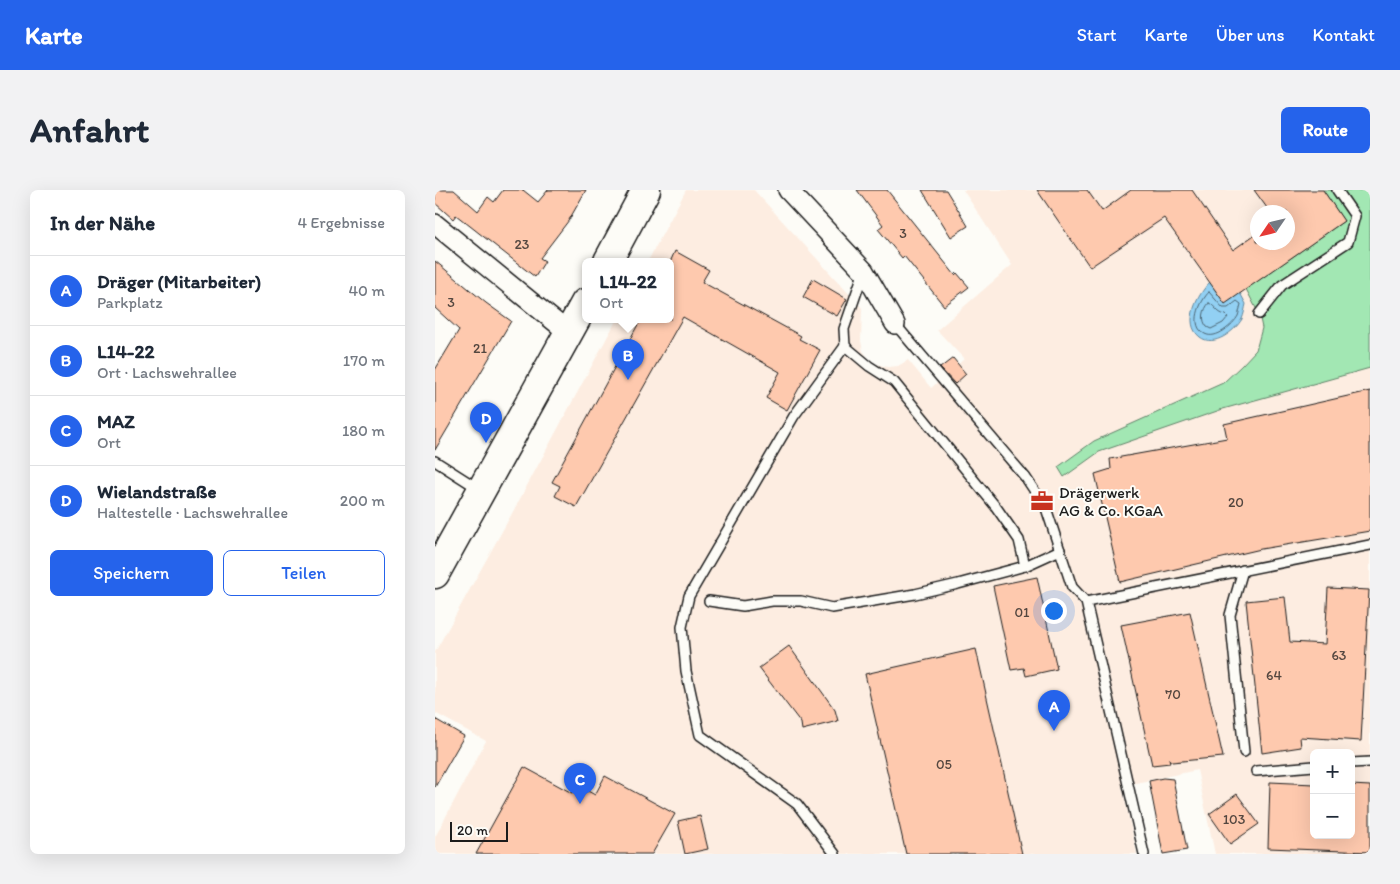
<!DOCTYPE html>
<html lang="de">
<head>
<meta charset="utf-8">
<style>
  :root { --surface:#fff; --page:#f2f2f3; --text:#1f2937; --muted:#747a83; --line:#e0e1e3; --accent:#2563eb }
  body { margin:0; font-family:Itim,sans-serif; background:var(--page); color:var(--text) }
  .controls { position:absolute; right:15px; bottom:15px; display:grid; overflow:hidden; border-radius:8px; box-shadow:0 5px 20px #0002 }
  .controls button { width:45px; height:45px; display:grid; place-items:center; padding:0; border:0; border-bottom:1px solid var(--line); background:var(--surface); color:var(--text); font:25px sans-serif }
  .compass { position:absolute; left:815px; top:15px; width:45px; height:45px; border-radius:50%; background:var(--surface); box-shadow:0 5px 20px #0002; rotate:235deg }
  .scale { position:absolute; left:15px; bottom:12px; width:58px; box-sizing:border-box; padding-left:5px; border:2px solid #1c1c1c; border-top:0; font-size:14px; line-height:18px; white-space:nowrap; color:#1c1c1c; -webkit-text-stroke:4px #fdfcf7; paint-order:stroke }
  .you { position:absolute; left:618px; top:420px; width:18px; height:18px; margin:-12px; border:4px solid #fff; border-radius:50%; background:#1a73e8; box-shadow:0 0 0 8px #1a73e833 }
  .badge { display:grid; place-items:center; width:32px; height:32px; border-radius:50%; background:var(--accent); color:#fff; font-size:16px; font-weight:700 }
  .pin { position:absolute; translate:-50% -41px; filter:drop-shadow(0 1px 2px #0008) }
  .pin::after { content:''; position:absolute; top:26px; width:18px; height:15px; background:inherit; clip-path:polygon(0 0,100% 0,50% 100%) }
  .popup { position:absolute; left:147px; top:68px; width:92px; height:65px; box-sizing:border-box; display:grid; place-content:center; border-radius:8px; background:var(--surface); filter:drop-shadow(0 1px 4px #0005); font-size:16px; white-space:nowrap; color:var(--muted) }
  .popup b { font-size:19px; color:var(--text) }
  .popup::after { content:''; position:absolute; left:50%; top:100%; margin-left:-10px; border:10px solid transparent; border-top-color:var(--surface) }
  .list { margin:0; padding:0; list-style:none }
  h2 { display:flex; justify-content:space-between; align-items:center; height:65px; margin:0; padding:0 20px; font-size:21px }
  h2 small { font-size:16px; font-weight:400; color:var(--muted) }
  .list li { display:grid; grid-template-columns:32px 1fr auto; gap:15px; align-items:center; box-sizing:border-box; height:70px; padding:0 20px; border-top:1px solid var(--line) }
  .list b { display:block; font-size:19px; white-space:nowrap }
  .list p { margin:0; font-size:16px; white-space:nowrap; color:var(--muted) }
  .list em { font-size:16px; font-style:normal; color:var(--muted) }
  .actions { display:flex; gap:10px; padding:15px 20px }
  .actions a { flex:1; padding:11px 0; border:1px solid var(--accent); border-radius:8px; text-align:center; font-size:18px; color:var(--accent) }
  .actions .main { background:var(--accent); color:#fff }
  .map { position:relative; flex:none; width:935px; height:664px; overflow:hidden; border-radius:8px }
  header { display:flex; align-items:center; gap:30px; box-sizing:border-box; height:70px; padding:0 25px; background:var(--accent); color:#fff }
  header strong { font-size:24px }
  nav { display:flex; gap:28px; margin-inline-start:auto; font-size:18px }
  .intro { display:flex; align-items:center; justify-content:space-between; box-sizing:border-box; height:120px; padding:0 30px }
  h1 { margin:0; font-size:35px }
  .button { padding:12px 22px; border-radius:8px; background:var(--accent); color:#fff; font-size:18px; font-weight:700 }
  main { display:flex; gap:30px; padding:0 30px }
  aside { flex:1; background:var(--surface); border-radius:8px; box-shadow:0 5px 20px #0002 }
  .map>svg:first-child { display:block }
  .built { fill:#fdede1; fill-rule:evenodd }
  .green { fill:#a2e7b3; stroke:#5f8268 }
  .water { fill:#92d0f3; stroke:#63889d }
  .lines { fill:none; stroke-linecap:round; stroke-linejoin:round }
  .shore { stroke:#4b6472; stroke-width:1 }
  .building { fill:#fec9ae; stroke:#1c1c1c }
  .service-casing { stroke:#1c1c1c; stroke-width:12 }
  .minor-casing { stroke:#1c1c1c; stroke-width:22 }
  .primary-casing { stroke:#1c1c1c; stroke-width:31 }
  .service { stroke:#fdfcf7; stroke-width:9 }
  .minor { stroke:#fdfcf7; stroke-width:19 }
  .primary { stroke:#fdfcf7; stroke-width:28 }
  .labels { text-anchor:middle; stroke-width:4; stroke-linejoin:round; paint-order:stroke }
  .number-label { font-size:14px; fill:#544740 }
  .poi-label { font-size:16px; fill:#1c1c1c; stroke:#fdfcf7; text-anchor:start }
</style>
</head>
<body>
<header>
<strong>Karte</strong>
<nav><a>Start</a><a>Karte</a><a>Über uns</a><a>Kontakt</a></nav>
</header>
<div class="intro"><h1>Anfahrt</h1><a class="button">Route</a></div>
<main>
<aside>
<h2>In der Nähe<small>4 Ergebnisse</small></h2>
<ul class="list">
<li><span class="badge">A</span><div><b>Dräger (Mitarbeiter)</b><p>Parkplatz</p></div><em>40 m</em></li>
<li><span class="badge">B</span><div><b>L14-22</b><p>Ort · Lachswehrallee</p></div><em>170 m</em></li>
<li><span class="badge">C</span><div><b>MAZ</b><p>Ort</p></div><em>180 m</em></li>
<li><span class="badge">D</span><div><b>Wielandstraße</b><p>Haltestelle · Lachswehrallee</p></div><em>200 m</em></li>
</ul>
<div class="actions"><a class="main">Speichern</a><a>Teilen</a></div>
</aside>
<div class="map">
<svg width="935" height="664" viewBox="0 0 935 664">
  <rect width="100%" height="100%" fill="#fdfcf7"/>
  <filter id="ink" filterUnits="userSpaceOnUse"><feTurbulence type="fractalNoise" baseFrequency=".02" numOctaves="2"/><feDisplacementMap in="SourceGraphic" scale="10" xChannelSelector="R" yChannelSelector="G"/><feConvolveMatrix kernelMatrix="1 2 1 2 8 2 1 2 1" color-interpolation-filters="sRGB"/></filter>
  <g filter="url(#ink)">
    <path class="built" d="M251 0H319L427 118 426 151 428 161 434 169 441 174 453 177 463 176 473 170 496 198 529 169 502 140 577 75 528 0H935V664H780L762 580 687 596 702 664H0V647L51 551 0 523V462L80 318 182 129H236V71H213ZM822 22H852V52H822ZM879 563H916V645H879Z"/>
    <path class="green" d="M888 0H935V178L788 219 664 262 629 287 623 277 659 251 788 193 807 175 821 160 827 138 824 124 811 99 909 31Z"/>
    <path class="water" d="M775 92 805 103 811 114C810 118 809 125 807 129 800 141 779 158 765 147 747 133 763 104 775 92Z"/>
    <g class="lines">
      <g class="shore">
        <path d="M774 102 788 118H793L802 111 806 114C805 118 804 123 803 126 798 135 781 150 770 144 754 136 765 111 774 102Z"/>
        <path d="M774 113C781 116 781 123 791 125L793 127 788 133 776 139 772 137C766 130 768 120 774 113Z"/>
      </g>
    </g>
    <g class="building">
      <path d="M0 0H19L43 21 53 7 59 12 68 0H88L103 12 113 0H151L134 30 105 68 110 71 100 87 21 25 18 29 0 13Z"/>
      <path d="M422 0H452L520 85 522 83 534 97 509 116 469 66 467 68 443 39 448 35Z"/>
      <path d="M487 0H511L533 36 516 47Z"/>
      <path d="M602 0H652L667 21 696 0H757L798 60 822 43V52H852V22H835L819 0H888L909 31 790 114 729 28 655 77Z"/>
      <path d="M240 61 274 80 267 92 366 146 364 149 385 160 352 220 331 208 345 182 248 127 141 317 120 306 125 296 117 292 206 129H236V70Z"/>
      <path d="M0 71 51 113 76 131 0 260V180L24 140 0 118Z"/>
      <path d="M378 89 412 109 402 126 368 107Z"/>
      <path d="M518 168 531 184 520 194 505 178Z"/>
      <path d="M935 201V341L826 359 685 392 660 284 676 279 675 269 792 248 789 234Z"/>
      <path d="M602 387 622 479 591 486 589 478 576 480 558 396Z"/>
      <path d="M893 398 934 400 926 551 865 547 866 557 827 563 811 411 850 407 855 452 890 454Z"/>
      <path d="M755 422 788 567 737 572 734 568 735 573 717 575 686 435Z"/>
      <path d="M354 456 400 520 403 531 367 540 366 533 324 478Z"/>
      <path d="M541 459 587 664H471L430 484Z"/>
      <path d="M0 529 29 546 0 597Z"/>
      <path d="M89 577 137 603 142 595 160 605 170 586 240 624 217 664H41Z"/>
      <path d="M728 588 738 589 752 660 728 664 714 591Z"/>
      <path d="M835 592 879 594V645H916V595L935 596V662L833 658Z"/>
      <path d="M802 604 824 634 795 654 774 624Z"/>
      <path d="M265 626 273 659 250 664 243 631Z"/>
    </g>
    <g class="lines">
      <defs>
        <g id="service">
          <path d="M824 124 847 95 913 52 920 26 902 0"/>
          <path d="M460 134 591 288 611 318 637 397 651 412 709 664"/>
          <path d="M410 156 409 139 428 84"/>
          <path d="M0 271 44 299"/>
          <path d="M808 380 795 425 809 562"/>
          <path d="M274 411 308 416 337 411H366L397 418 480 404 523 394 590 376 625 360"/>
          <path d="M651 412 935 355"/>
          <path d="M916 573 935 572"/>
          <path d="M821 581 879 576"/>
          <path d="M400 664 362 614 265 545 251 481 247 437 254 406 359 226 410 156 434 176 459 192 561 317 584 350 590 376"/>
        </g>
        <g id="minor">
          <path d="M353 0 429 81 460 134"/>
          <path d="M0 34 134 143"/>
        </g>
        <g id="primary">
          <path d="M173 71 211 0"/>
          <path d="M0 384 150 113"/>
        </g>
      </defs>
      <use href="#service" class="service-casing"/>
      <use href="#minor" class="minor-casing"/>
      <use href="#primary" class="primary-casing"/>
      <use href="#service" class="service"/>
      <use href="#minor" class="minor"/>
      <use href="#primary" class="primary"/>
    </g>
  </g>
  <defs>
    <symbol id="office-bare" viewBox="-9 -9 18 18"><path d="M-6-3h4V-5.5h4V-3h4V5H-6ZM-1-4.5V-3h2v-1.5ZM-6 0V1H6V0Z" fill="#c8321e" stroke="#fdfcf7" stroke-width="2.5" paint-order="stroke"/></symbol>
  </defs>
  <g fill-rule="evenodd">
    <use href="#office-bare" x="591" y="295" width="32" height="32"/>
  </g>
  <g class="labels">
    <g class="number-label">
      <text x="468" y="48">3</text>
      <text x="87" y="59">23</text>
      <text x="16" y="117">3</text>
      <text x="45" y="163">21</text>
      <text x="801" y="317">20</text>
      <text x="587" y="427">01</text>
      <text x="904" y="470">63</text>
      <text x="839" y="490">64</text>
      <text x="738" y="509">70</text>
      <text x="509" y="579">05</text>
      <text x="799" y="634">103</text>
    </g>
    <g class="poi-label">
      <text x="624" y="308">Drägerwerk<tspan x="624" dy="18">AG &amp; Co. KGaA</tspan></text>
    </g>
  </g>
</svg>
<div class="controls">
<button>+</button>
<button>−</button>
</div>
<svg class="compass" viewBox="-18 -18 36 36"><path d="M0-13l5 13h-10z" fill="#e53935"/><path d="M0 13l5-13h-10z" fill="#747a83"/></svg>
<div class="scale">20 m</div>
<div class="you"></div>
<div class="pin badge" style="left:619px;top:541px">A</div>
<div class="pin badge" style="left:193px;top:190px">B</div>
<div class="popup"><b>L14-22</b>Ort</div>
<div class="pin badge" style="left:145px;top:614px">C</div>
<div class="pin badge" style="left:51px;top:253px">D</div>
</div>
</main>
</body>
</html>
